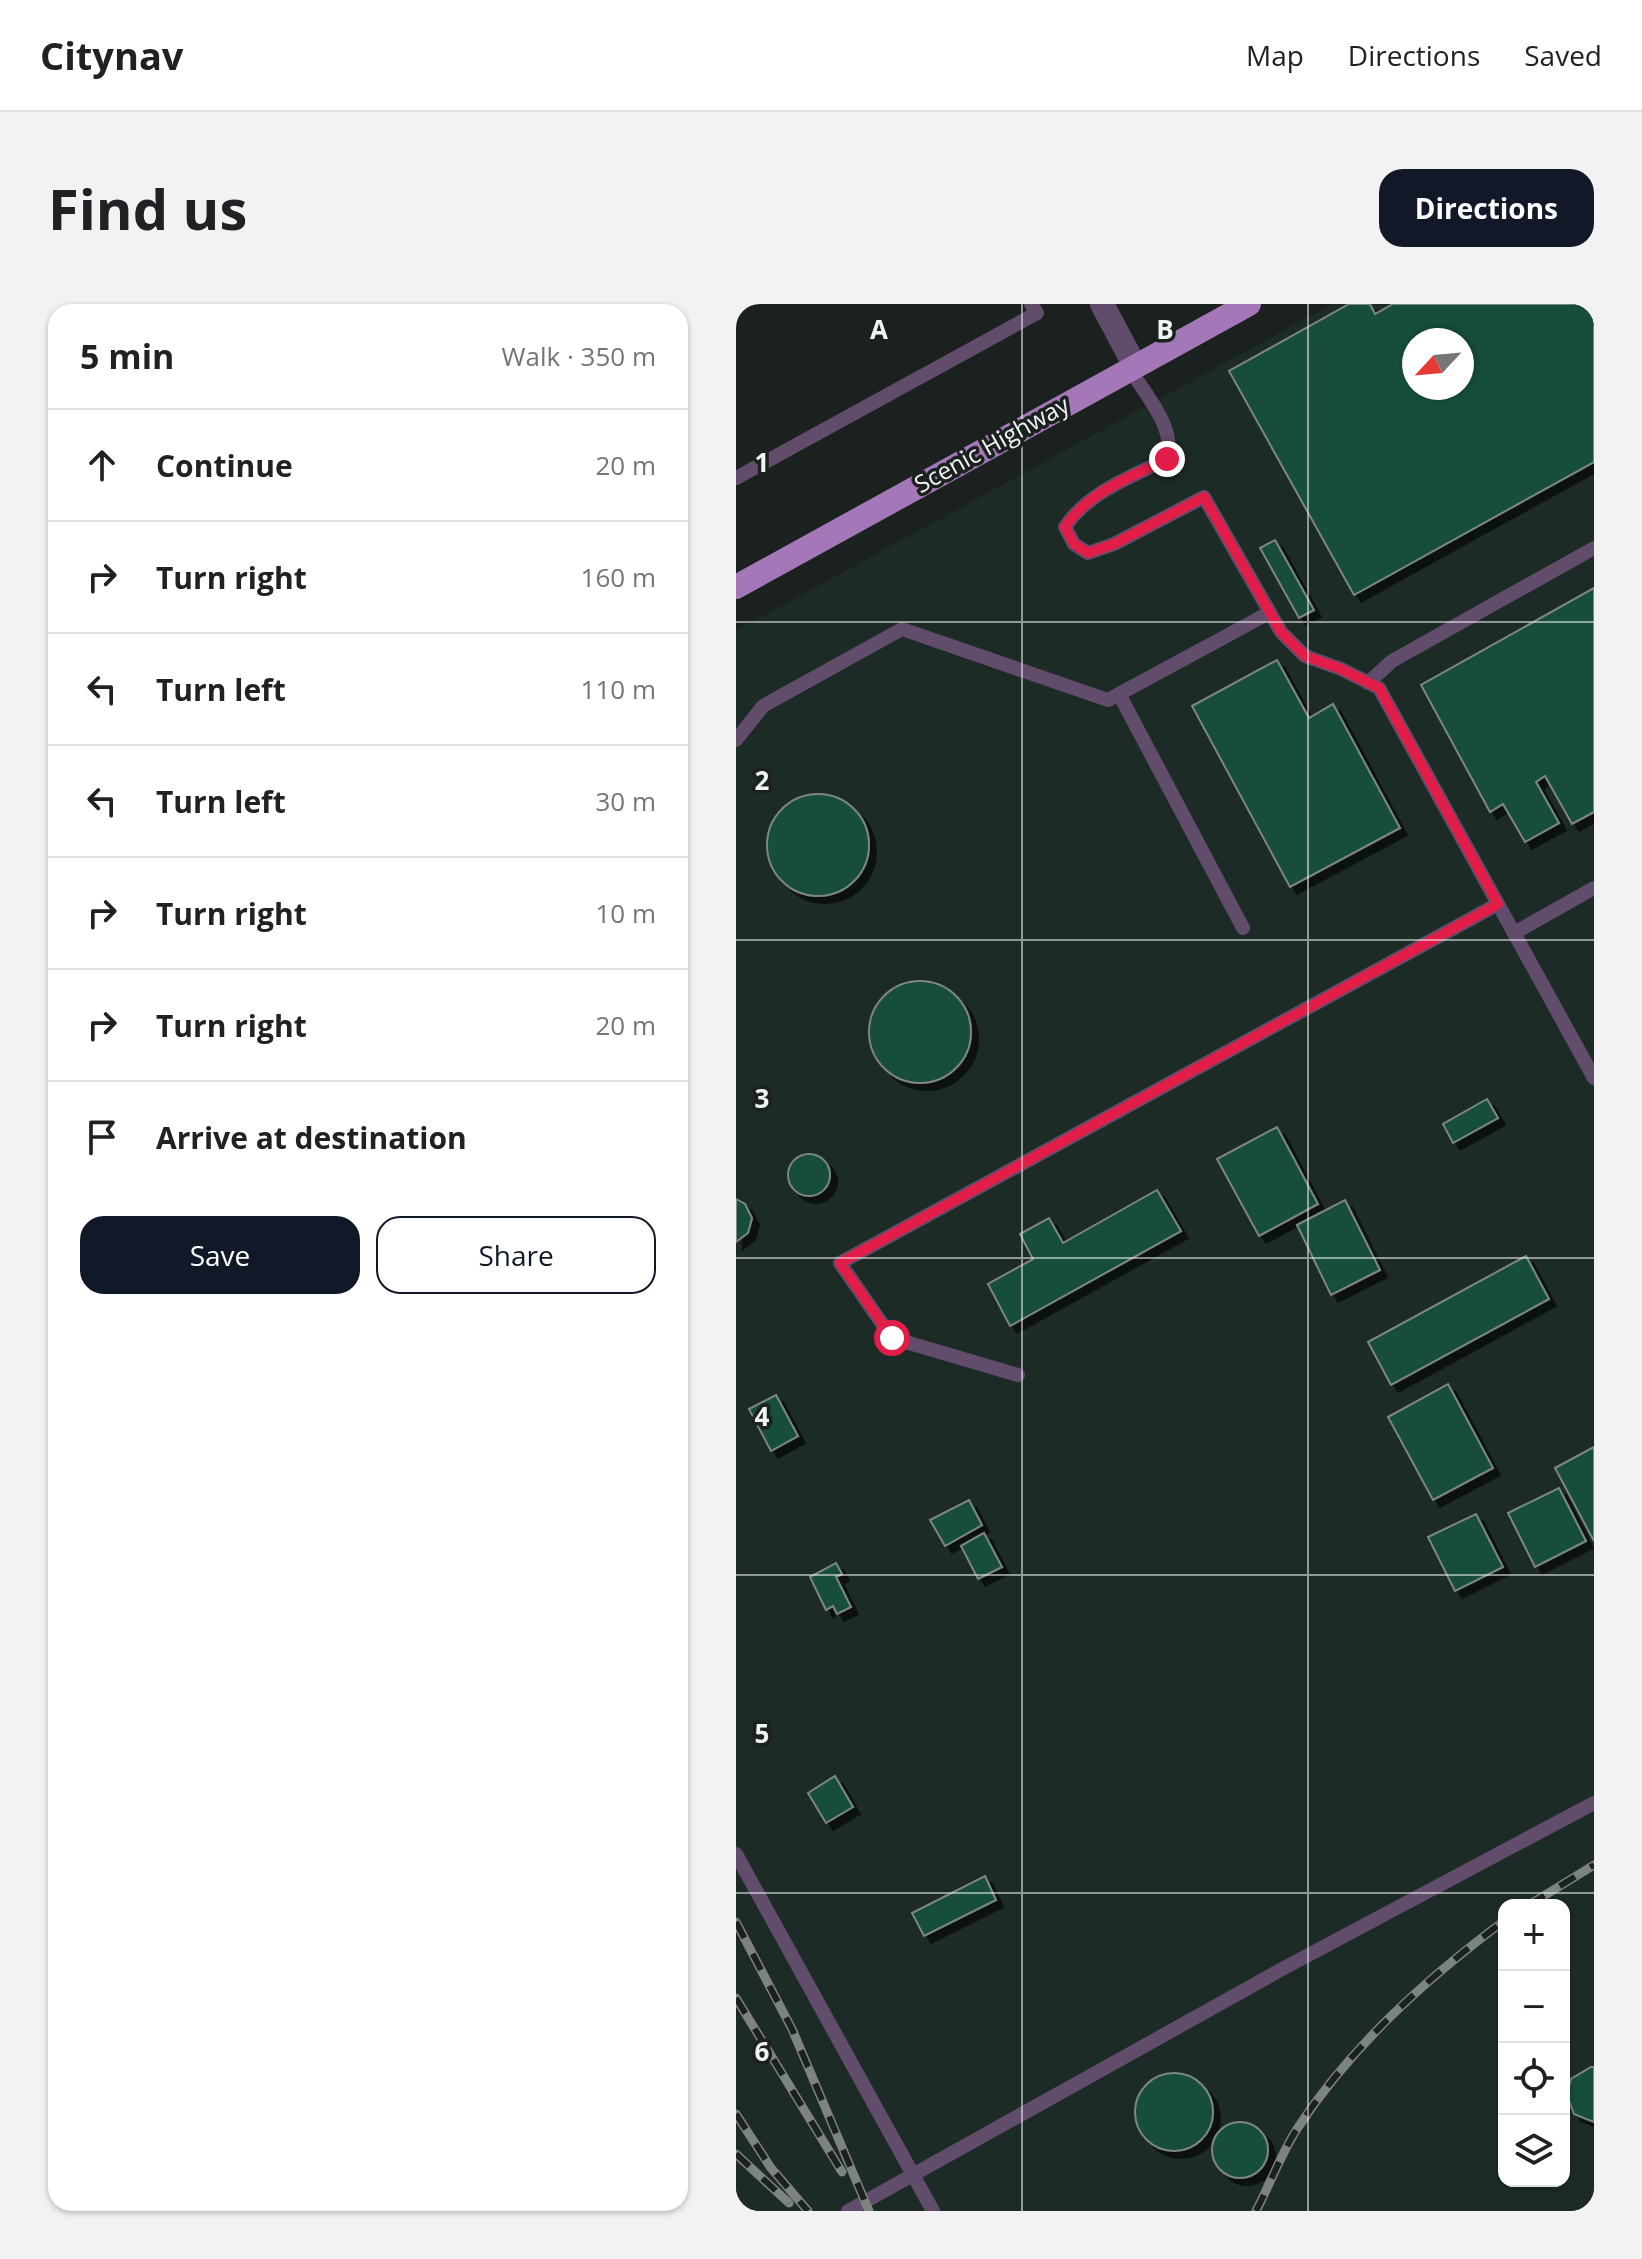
<!DOCTYPE html>
<html lang="en">
<head>
<meta charset="utf-8">
<style>
  :root { --surface:#fff; --page:#f2f2f2; --text:#202124; --muted:#757577; --line:#e0e0e0; --accent:#111827 }
  body { margin:0; font-family:"Open Sans",sans-serif; background:var(--page); color:var(--text) }
  .controls { position:absolute; right:24px; bottom:24px; display:grid; overflow:hidden; border-radius:16px; box-shadow:0 2px 6px #0004 }
  .controls button { width:72px; height:72px; display:grid; place-items:center; padding:0; border:0; border-bottom:2px solid var(--line); background:var(--surface); color:var(--text); font:40px sans-serif }
  .compass { position:absolute; left:666px; top:24px; width:72px; height:72px; border-radius:50%; background:var(--surface); box-shadow:0 2px 6px #0004; rotate:244deg }
  .stop { position:absolute; width:24px; height:24px; margin:-18px; border:6px solid #e11d48; border-radius:50%; background:#fff }
  .stop.end { background:#e11d48; border-color:#fff; box-shadow:0 2px 8px #0008 }
  .list { margin:0; padding:0; list-style:none }
  h2 { display:flex; justify-content:space-between; align-items:center; height:104px; margin:0; padding:0 32px; font-size:34px }
  h2 small { font-size:26px; font-weight:400; color:var(--muted) }
  .list li { display:grid; grid-template-columns:52px 1fr auto; gap:24px; align-items:center; box-sizing:border-box; height:112px; padding:0 32px; border-top:2px solid var(--line) }
  .list b { display:block; font-size:30px; white-space:nowrap }
  .list em { font-size:26px; font-style:normal; color:var(--muted) }
  .actions { display:flex; gap:16px; padding:24px 32px }
  .actions a { flex:1; padding:18px 0; border:2px solid var(--accent); border-radius:24px; text-align:center; font-size:28px; color:var(--accent) }
  .actions .main { background:var(--accent); color:#fff }
  .icon { flex:none; width:44px; height:44px; fill:none; stroke:currentColor; stroke-width:2; stroke-linecap:round; stroke-linejoin:round }
  .map { position:relative; flex:none; width:858px; height:1907px; overflow:hidden; border-radius:24px }
  header { display:flex; align-items:center; gap:48px; box-sizing:border-box; height:112px; padding:0 40px; background:var(--surface); border-bottom:2px solid var(--line) }
  header strong { font-size:38px }
  nav { display:flex; gap:44px; margin-inline-start:auto; font-size:28px }
  .intro { display:flex; align-items:center; justify-content:space-between; box-sizing:border-box; height:192px; padding:0 48px }
  h1 { margin:0; font-size:56px }
  .button { padding:20px 36px; border-radius:24px; background:var(--accent); color:#fff; font-size:28px; font-weight:700 }
  main { display:flex; gap:48px; padding:0 48px }
  aside { flex:1; background:var(--surface); border-radius:24px; box-shadow:0 2px 6px #0004 }
  .map>svg:first-child { display:block }
  .built { fill:#1d2b26; fill-rule:evenodd }
  .building { fill:#134d3c; stroke:#7e8683; stroke-width:2; fill-rule:evenodd; filter:url(#shadow) }
  .lines { fill:none; stroke-linecap:round; stroke-linejoin:round }
  .lane { stroke:#614c6b; stroke-width:14 }
  .street { stroke:#614c6b; stroke-width:24 }
  .primary { stroke:#a477b8; stroke-width:24 }
  .rail-casing { stroke:#7d8380; stroke-width:9 }
  .rail { stroke:#1a211e; stroke-width:6; stroke-dasharray:18; stroke-linecap:butt }
  .route { stroke:#e11d48; stroke-width:10 }
  .grid { fill:none; stroke:#f0f4f2; stroke-width:2; stroke-opacity:0.55 }
  .labels { text-anchor:middle; stroke-width:7; stroke-linejoin:round; paint-order:stroke }
  .street-label { font-size:24px; fill:#f0f4f2; stroke:#1a211e }
  .grid-label { font-size:26px; text-anchor:middle; font-weight:bold; fill:#f0f4f2; stroke:#1a211e; stroke-width:7; stroke-linejoin:round; paint-order:stroke }
</style>
</head>
<body>
<header>
<strong>Citynav</strong>
<nav><a>Map</a><a>Directions</a><a>Saved</a></nav>
</header>
<div class="intro"><h1>Find us</h1><a class="button">Directions</a></div>
<main>
<aside>
<h2>5 min<small>Walk · 350 m</small></h2>
<ul class="list">
<li><svg class="icon" aria-label="ahead" viewBox="0 0 24 24"><path d="M12 20V5M6 11l6-6 6 6"/></svg><div><b>Continue</b></div><em>20 m</em></li>
<li><svg class="icon" aria-label="right" viewBox="0 0 24 24"><path d="M7 20v-9h11M14 6l5 5-5 5"/></svg><div><b>Turn right</b></div><em>160 m</em></li>
<li><svg class="icon" aria-label="left" viewBox="0 0 24 24"><path d="M17 20v-9H6M10 6l-5 5 5 5"/></svg><div><b>Turn left</b></div><em>110 m</em></li>
<li><svg class="icon" aria-label="left" viewBox="0 0 24 24"><path d="M17 20v-9H6M10 6l-5 5 5 5"/></svg><div><b>Turn left</b></div><em>30 m</em></li>
<li><svg class="icon" aria-label="right" viewBox="0 0 24 24"><path d="M7 20v-9h11M14 6l5 5-5 5"/></svg><div><b>Turn right</b></div><em>10 m</em></li>
<li><svg class="icon" aria-label="right" viewBox="0 0 24 24"><path d="M7 20v-9h11M14 6l5 5-5 5"/></svg><div><b>Turn right</b></div><em>20 m</em></li>
<li><svg class="icon" aria-label="arrive" viewBox="0 0 24 24"><path d="M6 21V4h12l-3 4 3 4H6"/></svg><div><b>Arrive at destination</b></div></li>
</ul>
<div class="actions"><a class="main">Save</a><a>Share</a></div>
</aside>
<div class="map">
<svg width="858" height="1907" viewBox="0 0 858 1907">
  <defs>
    <filter id="shadow"><feDropShadow dx="7" dy="7" stdDeviation="0" flood-color="#0009"/></filter>
  </defs>
  <rect width="100%" height="100%" fill="#1a211e"/>
  <path class="built" d="M596 0H858V1907H0V327ZM678 36H726V84H678ZM768 1601H828V1877H768Z"/>
  <g class="building">
    <path d="M613 0H634L639 10 657 0H858V158L618 291 493 67ZM678 36H726V84H678Z"/>
    <path d="M539 236 578 306 563 314 524 244Z"/>
    <path d="M858 284V508L836 520 809 472 800 478 823 519 789 538 767 500 754 508 685 381Z"/>
    <path d="M541 356 573 414 597 400 664 524 554 583 456 402Z"/>
    <circle cx="82" cy="541" r="51"/>
    <circle cx="184" cy="728" r="51"/>
    <path d="M751 795 762 814 717 839 707 820Z"/>
    <path d="M541 823 582 900 523 932 481 855Z"/>
    <circle cx="73" cy="871" r="21"/>
    <path d="M421 886 445 927 274 1022 252 980 297 955 284 930 313 914 327 939Z"/>
    <path d="M0 895 9 900 16 914 12 929 0 938Z"/>
    <path d="M609 896 644 966 595 991 561 921Z"/>
    <path d="M790 952 813 995 655 1081 632 1038Z"/>
    <path d="M712 1080 757 1164 697 1196 652 1113Z"/>
    <path d="M40 1091 62 1132 35 1147 13 1105Z"/>
    <path d="M858 1143V1237L819 1164Z"/>
    <path d="M823 1184 850 1237 799 1263 772 1209Z"/>
    <path d="M233 1196 246 1221 209 1242 194 1216Z"/>
    <path d="M740 1210 767 1263 719 1287 692 1233Z"/>
    <path d="M248 1229 266 1263 242 1275 225 1242Z"/>
    <path d="M100 1259 106 1270 100 1273 115 1303 101 1310 97 1302 90 1306 74 1273Z"/>
    <path d="M99 1472 117 1503 90 1519 72 1489Z"/>
    <path d="M249 1572 260 1596 188 1632 176 1609Z"/>
    <path d="M855 1763H858V1818L838 1810 831 1791 835 1775Z"/>
    <circle cx="438" cy="1808" r="39"/>
    <circle cx="504" cy="1846" r="28"/>
  </g>
  <g class="lines">
    <g class="lane">
      <path d="M394 65C410 92 440 123 431 155 395 173 352 188 329 223L338 240 352 249 378 240 468 193 545 328 569 352 605 365 643 384 858 774"/>
      <path d="M0 174 301 9 295 0"/>
      <path d="M632 379 656 357 858 244"/>
      <path d="M383 390 507 624"/>
      <path d="M0 436 27 402 166 325 372 396 533 309"/>
      <path d="M778 629 858 584"/>
      <path d="M282 1071 156 1034 104 959 762 600"/>
      <path d="M0 1550 197 1907"/>
      <path d="M112 1907 548 1664 858 1499"/>
    </g>
    <path class="street" d="M366 0 399 62"/>
    <path class="primary" d="M0 283 513 0"/>
    <defs>
      <g id="rail">
        <path d="M793 1601 858 1561"/>
        <path d="M0 1618 56 1725 133 1907"/>
        <path d="M0 1694 106 1868"/>
        <path d="M0 1810 35 1864 72 1907"/>
        <path d="M0 1850 53 1899"/>
        <path d="M520 1907C534 1880 545 1850 561 1825 615 1742 690 1675 768 1617"/>
      </g>
    </defs>
    <use href="#rail" class="rail-casing"/>
    <use href="#rail" class="rail"/>
  </g>
  <g class="lines">
    <path class="route" d="M156 1034 104 959 762 600 643 384 605 365 569 352 545 328 468 193 378 240 352 249 338 240 329 223C352 188 395 173 431 155"/>
  </g>
  <path class="grid" d="M286 0V1907M572 0V1907M0 318H858M0 636H858M0 954H858M0 1271H858M0 1589H858"/>
  <g class="labels">
    <g class="street-label">
      <text transform="translate(256 141) rotate(-29)" y="8">Scenic Highway</text>
    </g>
  </g>
  <g class="grid-label">
    <text x="143" y="35">A</text>
    <text x="429" y="35">B</text>
    <text x="26" y="168">1</text>
    <text x="26" y="486">2</text>
    <text x="26" y="804">3</text>
    <text x="26" y="1122">4</text>
    <text x="26" y="1439">5</text>
    <text x="26" y="1757">6</text>
  </g>
</svg>
<div class="controls">
<button>+</button>
<button>−</button>
<button><svg class="icon" aria-label="locate" viewBox="0 0 24 24"><circle cx="12" cy="12" r="6"/><path d="M12 2v4M12 18v4M2 12h4M18 12h4"/></svg></button>
<button><svg class="icon" aria-label="layers" viewBox="0 0 24 24"><path d="M12 4l9 5-9 5-9-5zM3 14l9 5 9-5"/></svg></button>
</div>
<svg class="compass" viewBox="-18 -18 36 36"><path d="M0-13l5 13h-10z" fill="#e53935"/><path d="M0 13l5-13h-10z" fill="#757577"/></svg>
<div class="stop" style="left:156px;top:1034px"></div>
<div class="stop end" style="left:431px;top:155px"></div>
</div>
</main>
</body>
</html>
